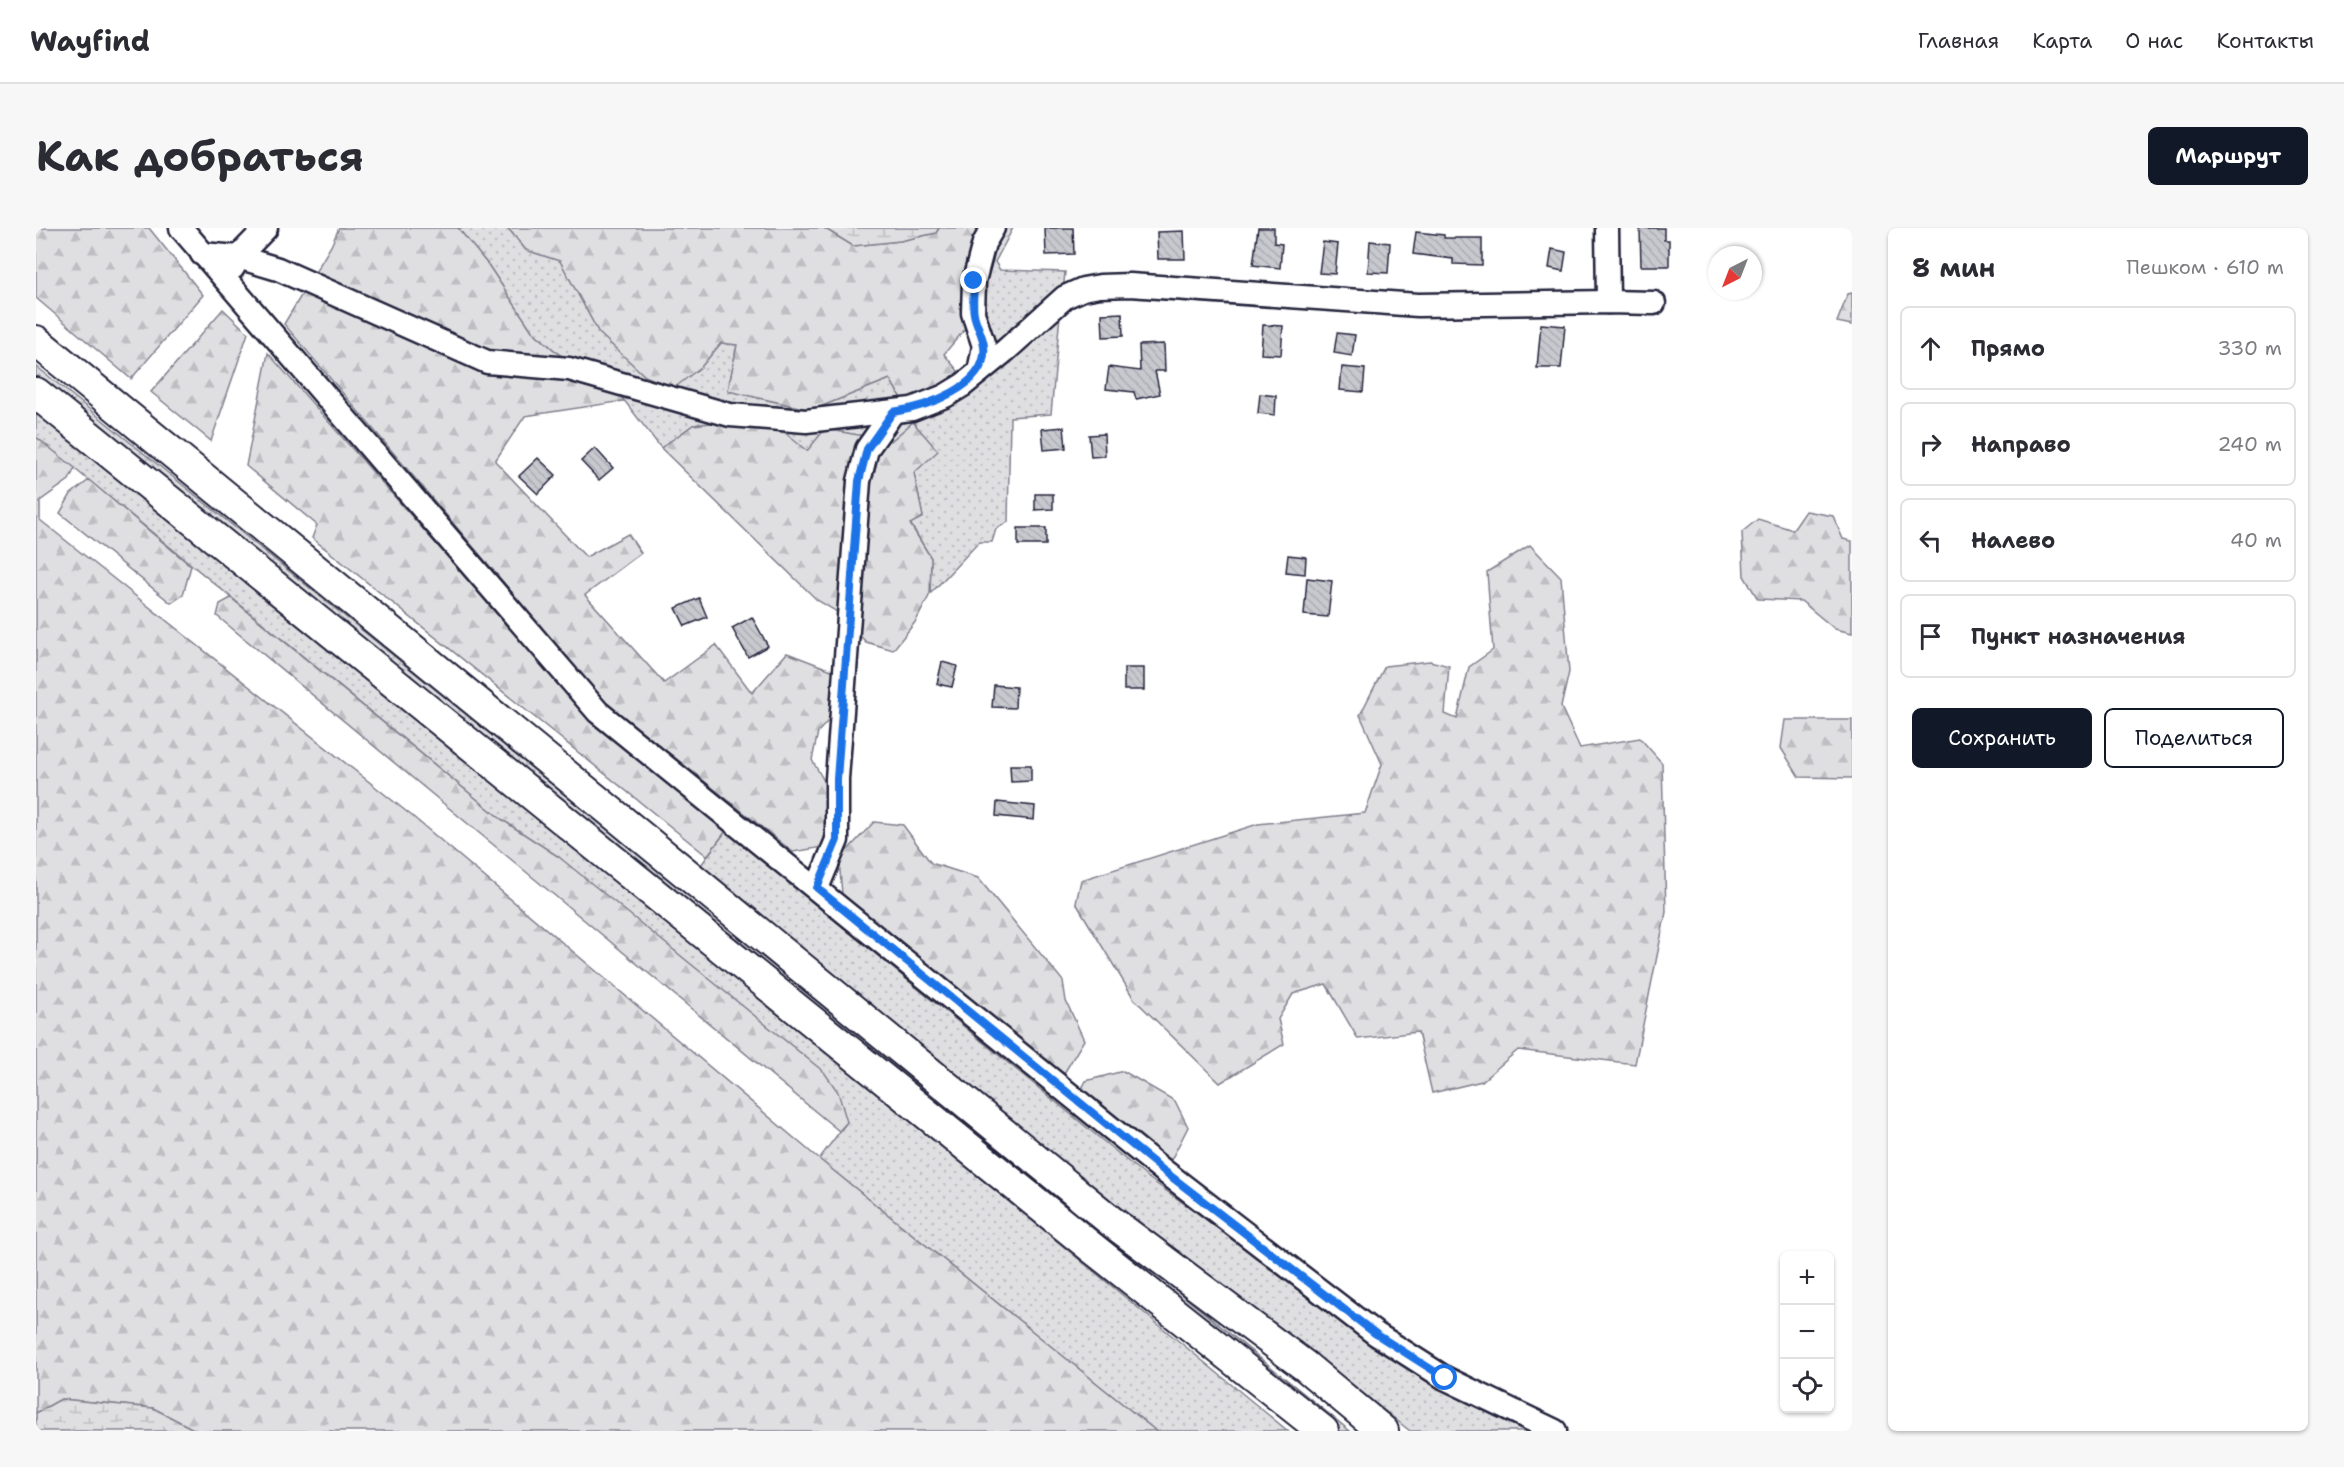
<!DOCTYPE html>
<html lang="ru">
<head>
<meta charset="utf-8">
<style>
  :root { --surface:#fff; --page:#f7f7f7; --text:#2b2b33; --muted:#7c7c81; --line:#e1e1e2; --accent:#111827 }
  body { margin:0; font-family:"Shantell Sans",sans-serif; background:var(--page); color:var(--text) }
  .controls { position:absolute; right:18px; bottom:18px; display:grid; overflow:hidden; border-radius:9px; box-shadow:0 2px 4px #0004 }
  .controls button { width:54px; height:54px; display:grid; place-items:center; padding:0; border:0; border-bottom:2px solid var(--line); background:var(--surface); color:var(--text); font:30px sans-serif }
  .compass { position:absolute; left:1672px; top:18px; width:54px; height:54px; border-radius:50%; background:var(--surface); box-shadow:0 2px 4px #0004; rotate:222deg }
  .stop { position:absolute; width:18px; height:18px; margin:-14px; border:4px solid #1a73e8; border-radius:50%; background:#fff }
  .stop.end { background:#1a73e8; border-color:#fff; box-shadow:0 2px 6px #0008 }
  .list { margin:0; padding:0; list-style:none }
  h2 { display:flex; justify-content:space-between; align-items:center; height:78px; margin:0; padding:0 24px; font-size:26px }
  h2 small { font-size:20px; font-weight:400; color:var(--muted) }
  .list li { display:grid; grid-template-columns:39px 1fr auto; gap:18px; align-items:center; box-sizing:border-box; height:84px; margin:0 12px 12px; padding:0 12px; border:2px solid var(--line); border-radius:9px }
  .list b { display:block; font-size:22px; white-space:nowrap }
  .list em { font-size:20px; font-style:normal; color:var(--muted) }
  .actions { display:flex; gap:12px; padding:18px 24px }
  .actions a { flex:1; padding:14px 0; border:2px solid var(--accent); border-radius:9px; text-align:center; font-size:21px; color:var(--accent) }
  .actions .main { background:var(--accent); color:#fff }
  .icon { flex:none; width:33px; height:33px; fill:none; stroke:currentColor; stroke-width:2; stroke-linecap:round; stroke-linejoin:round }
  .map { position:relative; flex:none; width:1816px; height:1203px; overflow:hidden; border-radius:9px }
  header { display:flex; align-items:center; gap:36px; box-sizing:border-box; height:84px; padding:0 30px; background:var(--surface); border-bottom:2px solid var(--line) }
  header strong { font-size:28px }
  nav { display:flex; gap:33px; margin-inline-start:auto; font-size:21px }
  .intro { display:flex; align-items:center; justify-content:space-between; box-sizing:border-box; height:144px; padding:0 36px }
  h1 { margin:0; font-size:42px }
  .button { padding:15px 27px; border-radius:9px; background:var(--accent); color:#fff; font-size:21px; font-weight:700 }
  main { display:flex; gap:36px; padding:0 36px }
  aside { flex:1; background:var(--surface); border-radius:9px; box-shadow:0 2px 4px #0004 }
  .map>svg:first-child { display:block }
  .grass { fill:url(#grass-dots); stroke:#80808e; stroke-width:1.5 }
  .forest { fill:url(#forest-firs); stroke:#80808e; stroke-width:1.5 }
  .wetland { fill:url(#wetland-marsh); stroke:#80808e; stroke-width:1.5 }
  .building { fill:url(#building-back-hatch); stroke:#22223b; stroke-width:1.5 }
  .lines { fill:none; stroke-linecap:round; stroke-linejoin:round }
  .minor-casing { stroke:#22223b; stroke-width:27 }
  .major-casing { stroke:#22223b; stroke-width:34 }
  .minor { stroke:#fff; stroke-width:22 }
  .major { stroke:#fff; stroke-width:30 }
  .route { stroke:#1a73e8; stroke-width:8 }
</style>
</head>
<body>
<header>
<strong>Wayfind</strong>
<nav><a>Главная</a><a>Карта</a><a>О нас</a><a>Контакты</a></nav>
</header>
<div class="intro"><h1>Как добраться</h1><a class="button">Маршрут</a></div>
<main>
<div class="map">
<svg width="1816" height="1203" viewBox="0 0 1816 1203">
  <defs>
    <pattern id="grass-dots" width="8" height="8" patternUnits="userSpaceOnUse" patternTransform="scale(1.5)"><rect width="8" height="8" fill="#dfdfe2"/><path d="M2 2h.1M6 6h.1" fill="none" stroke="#bfbfc3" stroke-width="1.8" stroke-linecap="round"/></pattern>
    <pattern id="forest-firs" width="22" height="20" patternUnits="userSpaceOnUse" patternTransform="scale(1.5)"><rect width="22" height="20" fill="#dfdfe2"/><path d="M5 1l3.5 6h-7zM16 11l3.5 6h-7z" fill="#bfbfc3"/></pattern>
    <pattern id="wetland-marsh" width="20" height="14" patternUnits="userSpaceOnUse" patternTransform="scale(1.5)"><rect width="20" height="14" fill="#dfdfe2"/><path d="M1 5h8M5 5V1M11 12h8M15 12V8" fill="none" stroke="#bfbfc3"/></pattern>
    <pattern id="building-back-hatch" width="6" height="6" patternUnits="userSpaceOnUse" patternTransform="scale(1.5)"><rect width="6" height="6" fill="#c8c8cf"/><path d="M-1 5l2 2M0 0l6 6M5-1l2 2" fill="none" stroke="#acacb3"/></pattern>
  </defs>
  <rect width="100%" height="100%" fill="#fff"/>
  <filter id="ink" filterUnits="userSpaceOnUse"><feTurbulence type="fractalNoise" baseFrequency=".0167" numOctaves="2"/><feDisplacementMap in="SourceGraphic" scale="12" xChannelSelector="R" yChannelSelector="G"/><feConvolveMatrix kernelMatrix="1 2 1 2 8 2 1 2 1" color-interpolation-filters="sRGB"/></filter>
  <g filter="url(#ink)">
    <g class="grass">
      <path d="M422 0H472L490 22 524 33 563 105 665 139 685 115 701 117 692 163 776 182 854 151 878 194C889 189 902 185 912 179 954 154 989 120 1024 87L1015 186 974 189 972 294 960 301 956 314H943L894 366 895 330 874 295 887 289 878 245 877 194 855 213 789 201 771 224 694 193 657 197 625 220 567 145 524 127 496 103 453 38Z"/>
      <path d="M961 0H977L959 34 964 42 1029 44 1027 64 957 120 943 78Z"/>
      <path d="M0 138 1314 1203H1297L0 154Z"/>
      <path d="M0 178 353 464 1252 1203H1120L783 931 811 894 523 629 465 591 0 209Z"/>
      <path d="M690 603 1111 949 1336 1110 1504 1203H1374L1277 1125 1086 981 662 641Z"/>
    </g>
    <g class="forest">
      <path d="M0 0H113L167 67 95 151 0 70Z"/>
      <path d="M303 0H422L453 38 496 103 524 127 567 145 588 173 489 188 459 233 550 329 592 306 605 325 549 367 628 455 680 417 716 465 751 425 798 443 799 485 782 504 776 532 796 567 787 619 757 624 569 474 248 96 295 18Z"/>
      <path d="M472 0H788L817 18 864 13 900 5 903 0H951L929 56 930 100 908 126 922 143 907 162 869 177 854 151 776 182 692 163 701 117 685 115 665 139 638 160 609 148 563 105 524 33 490 22Z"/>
      <path d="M1816 65V97L1801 94 1812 66Z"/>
      <path d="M187 81 212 105 175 213 115 164Z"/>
      <path d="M232 125 555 492 690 603 671 628 276 310 281 297 210 238Z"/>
      <path d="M694 193 742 199 771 223 789 201 855 213 877 194 902 223 878 245 887 289 874 296 895 330 894 366 880 393 857 422 830 414 803 385 781 372 625 220 657 197Z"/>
      <path d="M0 209 39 240 33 252 4 273V292L376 588 783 931 1120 1203H161L117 1180 25 1171 0 1185Z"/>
      <path d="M53 252 155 338 147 367 135 375 24 285 35 266Z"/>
      <path d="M1770 283 1797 288 1807 311 1816 313V405L1799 401 1765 373 1722 371 1708 348 1706 304 1722 291 1757 302Z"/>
      <path d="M1494 317 1525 349 1533 444 1525 479 1544 520 1604 510 1626 535 1630 684 1599 836 1482 822 1446 853 1396 865 1382 804 1322 811 1290 756 1257 766 1242 791 1248 816 1184 855 1098 771 1040 675 1045 652 1222 596 1329 585 1346 536 1324 487 1349 438 1394 433 1413 438 1409 486 1421 491 1433 439 1457 422 1451 344Z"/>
      <path d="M195 370 465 591 523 629 788 844 802 864 811 894 803 903 181 388 184 376Z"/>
      <path d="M1749 492H1816V550L1763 549 1745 520Z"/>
      <path d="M838 594 867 597 895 635 942 650 1027 753 1030 773 1048 812 1027 847 806 666 803 631Z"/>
      <path d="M1087 843 1139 873 1152 899 1135 932 1044 864 1050 853Z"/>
    </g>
    <g class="wetland">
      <path d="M788 0H903L900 5 864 13 817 18Z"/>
      <path d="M25 1171 117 1180 161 1203H0V1185Z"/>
    </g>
    <g class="building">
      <path d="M1009 0H1037L1038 26 1010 27Z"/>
      <path d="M1222 0H1238V15L1246 16 1244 40 1217 37Z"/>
      <path d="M1604 0H1628V12H1633V38H1605Z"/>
      <path d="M1148 3 1149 31H1122L1121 4Z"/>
      <path d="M1380 4 1408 7V10H1446V37L1417 36V31L1377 26Z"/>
      <path d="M1334 13 1354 15 1352 45 1332 44Z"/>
      <path d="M1287 14 1302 16 1299 46 1283 45Z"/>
      <path d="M1516 21 1530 24 1527 43 1513 40Z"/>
      <path d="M1086 85 1087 108 1067 109 1066 86Z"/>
      <path d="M1505 96 1529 98 1525 140H1501Z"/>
      <path d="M1227 97 1247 98 1245 127 1225 126Z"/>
      <path d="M1301 105 1319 107 1316 128 1298 125Z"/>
      <path d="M1128 116 1129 143H1119L1124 166 1100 171 1098 164 1070 161 1073 139 1104 143 1103 117Z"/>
      <path d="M1306 139 1329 141 1327 164 1304 162Z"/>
      <path d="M1224 166 1240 168 1239 187 1222 185Z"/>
      <path d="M1028 199 1030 220 1008 222 1006 201Z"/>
      <path d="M1068 206 1069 228 1055 229 1053 207Z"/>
      <path d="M559 220 577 240 563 252 545 233Z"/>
      <path d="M502 230 520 247 502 266 483 248Z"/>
      <path d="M999 266H1017V281L999 282Z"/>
      <rect x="982" y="300" width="28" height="17"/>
      <path d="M1252 327 1270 329 1269 346 1250 344Z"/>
      <path d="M1271 350 1296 353 1292 389 1268 387Z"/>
      <path d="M663 370 671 389 649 398 640 380Z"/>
      <path d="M716 389 732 418 712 429 696 400Z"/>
      <path d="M906 434 921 438 916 459 901 456Z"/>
      <rect x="1088" y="440" width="20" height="22"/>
      <path d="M958 457 980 459 979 480 956 479Z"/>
      <path d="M974 537H995V553L975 554Z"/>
      <path d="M961 574 999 578 998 592 960 588Z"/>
    </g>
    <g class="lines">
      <defs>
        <g id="minor">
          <path d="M145 0 562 484 1128 943 1340 1106 1409 1150 1519 1203"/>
          <path d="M1571 0 1572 74"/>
          <path d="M166 26 202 29 242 41 451 134 533 141 694 187 770 193 876 181 909 168 927 157 943 144 948 118 937 85 938 53 948 15 957 0"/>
          <path d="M197 40 202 29 230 0"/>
          <path d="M943 144 970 122 1029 69 1047 61 1064 58 1094 57 1382 77 1572 74 1618 75"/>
          <path d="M781 660 801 612V551L823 253 831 221 857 184"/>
        </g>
        <g id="major">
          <path d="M0 113 1076 994 1269 1138 1347 1203"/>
          <path d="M0 165 1055 1019 1287 1203"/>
        </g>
      </defs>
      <use href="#minor" class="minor-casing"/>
      <use href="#major" class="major-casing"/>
      <use href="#minor" class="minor"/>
      <use href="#major" class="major"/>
    </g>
  </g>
  <g class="lines" filter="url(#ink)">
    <path class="route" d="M938 53C938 64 936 76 938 86 940 97 947 107 948 118 953 159 889 179 857 184L831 221 823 253 801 551V612L781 660 1128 943 1340 1106 1409 1150"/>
  </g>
</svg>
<div class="controls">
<button>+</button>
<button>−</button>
<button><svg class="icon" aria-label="locate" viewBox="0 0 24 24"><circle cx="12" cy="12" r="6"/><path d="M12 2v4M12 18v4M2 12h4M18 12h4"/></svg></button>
</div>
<svg class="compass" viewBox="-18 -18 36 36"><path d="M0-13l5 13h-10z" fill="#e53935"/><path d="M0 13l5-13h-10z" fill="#7c7c81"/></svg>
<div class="stop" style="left:1409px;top:1150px"></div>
<div class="stop end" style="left:938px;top:53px"></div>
</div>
<aside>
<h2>8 мин<small>Пешком · 610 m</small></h2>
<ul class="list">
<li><svg class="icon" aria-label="ahead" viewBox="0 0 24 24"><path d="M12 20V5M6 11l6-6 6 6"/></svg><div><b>Прямо</b></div><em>330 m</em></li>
<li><svg class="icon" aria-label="right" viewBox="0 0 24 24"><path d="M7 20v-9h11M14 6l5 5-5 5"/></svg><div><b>Направо</b></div><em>240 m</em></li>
<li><svg class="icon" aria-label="left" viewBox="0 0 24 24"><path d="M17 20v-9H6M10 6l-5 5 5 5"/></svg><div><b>Налево</b></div><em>40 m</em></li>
<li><svg class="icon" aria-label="arrive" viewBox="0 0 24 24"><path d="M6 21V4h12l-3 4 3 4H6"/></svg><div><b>Пункт назначения</b></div></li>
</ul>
<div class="actions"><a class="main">Сохранить</a><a>Поделиться</a></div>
</aside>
</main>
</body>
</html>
